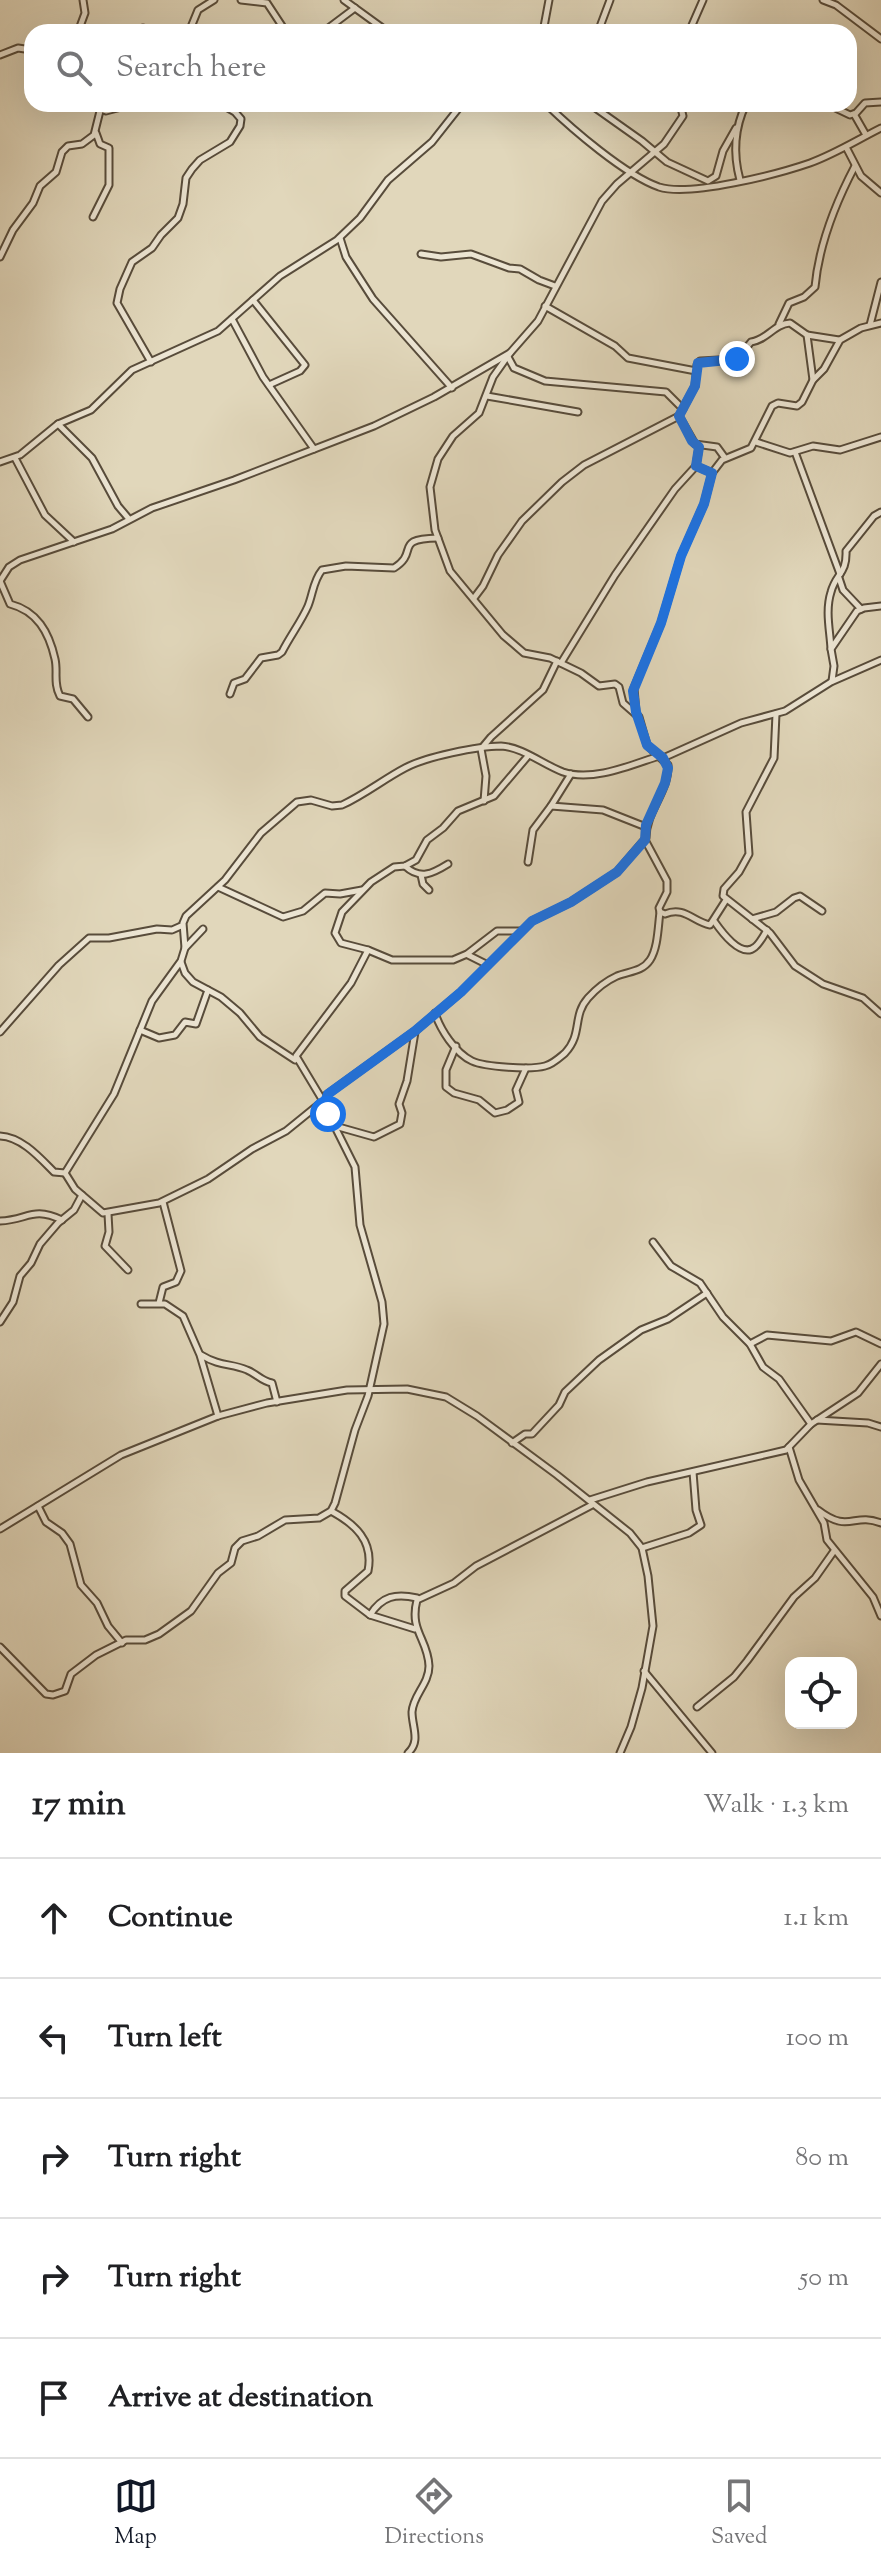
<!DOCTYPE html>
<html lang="en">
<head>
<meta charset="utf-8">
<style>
  :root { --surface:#fff; --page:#f6f6f6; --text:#202124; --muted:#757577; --line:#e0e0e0; --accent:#111827 }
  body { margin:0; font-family:"Sorts Mill Goudy",serif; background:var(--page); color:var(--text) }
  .controls { position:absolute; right:24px; bottom:24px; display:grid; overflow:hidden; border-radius:16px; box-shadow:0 8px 32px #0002 }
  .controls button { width:72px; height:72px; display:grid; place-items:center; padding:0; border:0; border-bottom:2px solid var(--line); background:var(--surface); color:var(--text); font:40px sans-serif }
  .stop { position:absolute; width:24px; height:24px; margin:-18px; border:6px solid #1a73e8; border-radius:50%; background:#fff }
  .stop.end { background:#1a73e8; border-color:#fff; box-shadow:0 2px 8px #0008 }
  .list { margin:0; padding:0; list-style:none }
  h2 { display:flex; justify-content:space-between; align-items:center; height:104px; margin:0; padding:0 32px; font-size:34px }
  h2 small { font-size:26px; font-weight:400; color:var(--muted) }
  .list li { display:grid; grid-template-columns:52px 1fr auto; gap:24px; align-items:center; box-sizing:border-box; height:120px; padding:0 32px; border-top:2px solid var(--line) }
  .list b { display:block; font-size:30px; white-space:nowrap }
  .list em { font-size:26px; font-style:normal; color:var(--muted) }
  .icon { flex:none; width:44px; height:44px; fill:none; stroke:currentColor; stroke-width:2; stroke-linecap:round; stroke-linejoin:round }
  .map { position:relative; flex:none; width:881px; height:1753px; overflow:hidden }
  .search { position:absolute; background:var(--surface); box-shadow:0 8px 32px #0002; left:24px; right:24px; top:24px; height:88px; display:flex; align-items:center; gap:20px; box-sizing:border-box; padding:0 28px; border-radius:24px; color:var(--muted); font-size:30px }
  .sheet { height:704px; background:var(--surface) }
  nav { display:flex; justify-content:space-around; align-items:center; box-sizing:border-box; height:112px; border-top:2px solid var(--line); background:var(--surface); font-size:22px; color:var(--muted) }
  nav a { display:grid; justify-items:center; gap:4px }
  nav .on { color:var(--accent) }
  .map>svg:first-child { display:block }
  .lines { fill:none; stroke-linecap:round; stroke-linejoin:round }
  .minor-casing { stroke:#584c3b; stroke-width:9 }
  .minor { stroke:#ece5d3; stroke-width:5 }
  .route { stroke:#1a73e8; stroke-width:10 }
</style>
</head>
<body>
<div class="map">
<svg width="881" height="1753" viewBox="0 0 881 1753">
  <rect width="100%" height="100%" fill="#e1d7bb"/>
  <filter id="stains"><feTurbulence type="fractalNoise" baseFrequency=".0025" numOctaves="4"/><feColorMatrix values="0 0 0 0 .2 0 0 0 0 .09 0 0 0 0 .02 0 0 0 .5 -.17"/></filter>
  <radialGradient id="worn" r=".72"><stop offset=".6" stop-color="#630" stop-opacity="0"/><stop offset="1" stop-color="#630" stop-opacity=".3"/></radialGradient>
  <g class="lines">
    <defs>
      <g id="minor">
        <path d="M241 0 267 3 286 32"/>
        <path d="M344 0 388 32"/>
        <path d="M823 0 836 5 881 39"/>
        <path d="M78 32 85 13 83 0"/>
        <path d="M133 32 143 28 153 32"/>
        <path d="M189 32 198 10 214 0"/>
        <path d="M323 32 355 8"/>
        <path d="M543 32 549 0"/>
        <path d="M598 32 610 0"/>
        <path d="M689 32 703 0"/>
        <path d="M0 55 18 48 32 50"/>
        <path d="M54 104 63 107 80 104"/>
        <path d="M87 104 106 111 133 104"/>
        <path d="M546 104C572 129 625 175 659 187 690 197 778 174 810 163 835 154 857 140 881 128"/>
        <path d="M827 104 850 115 856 113 865 103 881 102"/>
        <path d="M594 107 642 141 667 162 708 181 716 176 723 151 736 128"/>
        <path d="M854 114 866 135"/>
        <path d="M846 147 861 176 881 193"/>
        <path d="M740 180C733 154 734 129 746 104"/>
        <path d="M93 217 109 185V148L100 144 96 133"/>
        <path d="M340 238 346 257 373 299 452 388"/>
        <path d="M421 254 441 257 471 254 509 268 520 269 539 280 555 286"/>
        <path d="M0 257 13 230 33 203 40 186 56 172 62 152 68 146 82 144 94 135 100 111"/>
        <path d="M253 300 305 365 300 371 269 385"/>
        <path d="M545 306 615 346 628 358 696 371"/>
        <path d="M232 319 263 377 314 449"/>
        <path d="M779 324 789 303 804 297 815 287C819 244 835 204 855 166"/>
        <path d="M870 325 881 282"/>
        <path d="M807 335 839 340"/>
        <path d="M508 357 514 368 545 381 666 392 683 409"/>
        <path d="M151 362 117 303 120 289 132 262 152 248 161 235 178 218 183 204 186 178 192 169 200 160 230 142 240 126 241 119 235 112 221 104"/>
        <path d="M487 396 578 412"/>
        <path d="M679 416 695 444 717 447 725 458"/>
        <path d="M58 424 92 458 118 506 129 519"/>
        <path d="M756 442 790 453 813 446 840 450 881 437"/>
        <path d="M795 452 840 574"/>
        <path d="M15 458 45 515 74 542"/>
        <path d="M0 462 20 455 58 424 91 410 132 370 218 331 280 276 337 240 360 218 388 180 432 142 462 104"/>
        <path d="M696 466 712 473"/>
        <path d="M839 578 843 590 861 609"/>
        <path d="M0 581 9 567 20 560 112 529 152 508 234 480 374 426 434 397 510 353 538 321 602 201 617 184 664 144 683 116 680 104"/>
        <path d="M0 581 10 604C37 611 49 632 55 659 58 672 53 683 60 696L73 699 88 717"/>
        <path d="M474 598 483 586 498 555 522 521 562 482 584 465 679 416 695 386 697 365 700 361 737 359 751 342C767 340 774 324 790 323L807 335 813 380"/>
        <path d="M831 649C830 630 825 611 831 592 836 573 847 574 846 551L874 516 881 512"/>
        <path d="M561 663 615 575 675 489 696 466 699 447"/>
        <path d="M832 681 834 666 831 649 857 611 864 608 881 606"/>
        <path d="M230 694 234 683 245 679 261 658 278 655 282 652C290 636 301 622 308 606 313 594 313 581 322 570L346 566 394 568C420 552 392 539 438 538"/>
        <path d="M636 712 634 688 661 623 681 556 704 504 712 473 722 460 751 448 772 406 778 403 797 406 802 402 813 380 824 369 840 340 861 328 881 323"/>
        <path d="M776 714 774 758 746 812 749 854 739 872 724 889 723 896 770 933 795 966 823 984 863 998 881 1014"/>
        <path d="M663 758 741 723 785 711 831 682 881 660"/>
        <path d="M484 801 486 776 481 749 491 737 543 690 557 661"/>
        <path d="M551 806 603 810 646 827"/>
        <path d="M645 840 667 881V892L659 908 660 912 665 914C685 906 693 922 710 925L726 900"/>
        <path d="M528 862 533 830 551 806 571 774"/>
        <path d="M405 866C420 880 432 874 448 864"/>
        <path d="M421 875 423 884 429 890"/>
        <path d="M218 887 283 917 303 911 325 893 340 894 362 890"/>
        <path d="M752 919 776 912 794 898 800 896 822 911"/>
        <path d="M714 921C721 931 741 959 755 947 760 943 764 935 767 930"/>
        <path d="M521 931H497L467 954 453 960H392L368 950 341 943 335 933 342 912 371 882 394 867 405 866 416 860 427 840 443 828 458 811 494 796 528 756"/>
        <path d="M185 948 203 929"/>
        <path d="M468 955 488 965"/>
        <path d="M181 962 185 973 193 982 221 997 240 1013 260 1037 295 1060"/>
        <path d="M435 1013C440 1029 455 1053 472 1061 485 1067 531 1070 545 1066 553 1064 559 1058 565 1053 583 1034 572 1016 588 998 597 988 606 981 617 976 629 971 642 972 650 960 658 948 658 927 660 912"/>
        <path d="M140 1030 159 1038 175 1035 185 1022 196 1024 208 990"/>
        <path d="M0 1032 59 965 89 938H109L157 929 172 930 181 926"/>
        <path d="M456 1046 446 1070V1087L454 1093 479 1100 495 1113 507 1110 519 1102 516 1090 526 1068"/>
        <path d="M323 1101 286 1131 252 1149 208 1179 159 1203 103 1213 75 1189 65 1173 114 1094 152 1001 181 961 185 948 183 923 186 916 225 880 261 833 297 802 311 800 332 806 342 805C364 795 384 779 405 768 425 757 478 746 501 746 522 747 544 765 563 772 593 782 631 765 659 756"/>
        <path d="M323 1101 296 1056 351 983 368 950"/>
        <path d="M335 1126 374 1137 400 1124 402 1113 399 1104 407 1081 415 1032"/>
        <path d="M0 1136C22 1137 40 1158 54 1172L65 1173"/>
        <path d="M108 1214 109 1232 105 1246 128 1270"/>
        <path d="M0 1221C28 1220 32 1206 62 1220"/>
        <path d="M653 1242 671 1266 700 1283 723 1317 750 1344 763 1367 779 1379 811 1424"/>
        <path d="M159 1303 163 1287 176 1282 181 1271 163 1202"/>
        <path d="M141 1304H165L183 1316 200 1355 218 1416"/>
        <path d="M0 1322 13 1302 20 1276 31 1263 40 1244 58 1223 74 1210 82 1195"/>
        <path d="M750 1344 767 1335 831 1341 856 1332 881 1344"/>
        <path d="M201 1355C221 1367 231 1363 247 1370 257 1374 261 1381 272 1383L277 1402"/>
        <path d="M817 1420 868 1423 881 1427"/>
        <path d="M512 1443 525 1434H532L559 1405 565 1392 599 1360 641 1330 668 1319 707 1293"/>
        <path d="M789 1447 799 1480 824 1523 827 1540 873 1597 881 1616"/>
        <path d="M590 1500 647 1482 786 1450 811 1424 858 1393 881 1364"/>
        <path d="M38 1506 46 1522 62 1533 70 1544 81 1585 97 1603 108 1626 122 1643"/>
        <path d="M818 1510C849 1534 853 1512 881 1523"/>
        <path d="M331 1511C355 1524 374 1541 368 1571L345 1591V1596L370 1615 415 1629"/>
        <path d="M0 1529 121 1455 218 1416 267 1403 347 1390 407 1389 446 1397 477 1416 557 1475 630 1533 642 1548 648 1576 653 1626 642 1688 631 1727 620 1753"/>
        <path d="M642 1548 689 1533 701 1525 696 1510 693 1472"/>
        <path d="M370 1615C382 1596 396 1593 417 1598"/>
        <path d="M0 1647 46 1694 53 1695 65 1691 71 1674 96 1655 126 1640H145L159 1634 191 1611 218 1573 231 1563 235 1548 242 1541 258 1536 285 1520 319 1518 331 1511 335 1503 355 1430 368 1396 384 1324 382 1302 360 1225 355 1167 325 1107V1096L415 1031 461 992 532 921 571 902 617 872 646 838C646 811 669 792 668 765L647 745 639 717 623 703 619 687 615 684 599 686 581 673 550 658 524 653 503 635 450 571 435 530 430 487 438 459 453 436 479 413 493 377 510 353"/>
        <path d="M644 1671 712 1753"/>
        <path d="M697 1707 734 1677 747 1661 794 1597 815 1578 834 1551"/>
        <path d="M408 1753C421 1741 412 1727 412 1712 413 1695 429 1684 429 1666 428 1639 409 1631 417 1600L454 1583 476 1566 592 1505"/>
      </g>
    </defs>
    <use href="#minor" class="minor-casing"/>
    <use href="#minor" class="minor"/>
  </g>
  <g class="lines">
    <path class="route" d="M328 1114 324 1104 328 1094 415 1031 461 992 532 921 571 902 617 872 645 840 646 825 665 783 668 768 663 758 647 745 636 712 633 691 661 623 681 556 704 504 712 473 696 466 699 447 692 441 679 416 695 386 698 363 737 359"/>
  </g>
  <rect width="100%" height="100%" filter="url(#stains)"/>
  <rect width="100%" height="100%" fill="url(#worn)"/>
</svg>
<div class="controls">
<button><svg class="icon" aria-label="locate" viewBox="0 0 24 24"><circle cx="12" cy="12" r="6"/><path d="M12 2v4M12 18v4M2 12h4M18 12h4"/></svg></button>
</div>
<div class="stop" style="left:328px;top:1114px"></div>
<div class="stop end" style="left:737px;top:359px"></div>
<div class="search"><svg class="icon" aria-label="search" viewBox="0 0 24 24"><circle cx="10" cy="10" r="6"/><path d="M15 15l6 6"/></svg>Search here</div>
</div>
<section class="sheet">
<h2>17 min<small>Walk · 1.3 km</small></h2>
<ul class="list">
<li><svg class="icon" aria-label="ahead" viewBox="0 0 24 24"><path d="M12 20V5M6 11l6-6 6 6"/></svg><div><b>Continue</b></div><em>1.1 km</em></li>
<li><svg class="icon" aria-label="left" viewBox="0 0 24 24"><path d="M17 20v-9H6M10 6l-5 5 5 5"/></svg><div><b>Turn left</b></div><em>100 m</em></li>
<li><svg class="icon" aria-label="right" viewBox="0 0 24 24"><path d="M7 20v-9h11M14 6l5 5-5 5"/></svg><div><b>Turn right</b></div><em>80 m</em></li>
<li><svg class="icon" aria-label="right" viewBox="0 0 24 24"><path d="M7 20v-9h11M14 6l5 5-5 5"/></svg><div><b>Turn right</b></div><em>50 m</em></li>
<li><svg class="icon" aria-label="arrive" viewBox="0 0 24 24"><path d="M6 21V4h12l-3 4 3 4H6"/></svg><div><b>Arrive at destination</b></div></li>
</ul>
</section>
<nav>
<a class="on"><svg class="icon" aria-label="map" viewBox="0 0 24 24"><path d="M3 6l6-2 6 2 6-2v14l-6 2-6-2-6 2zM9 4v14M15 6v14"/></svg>Map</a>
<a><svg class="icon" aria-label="directions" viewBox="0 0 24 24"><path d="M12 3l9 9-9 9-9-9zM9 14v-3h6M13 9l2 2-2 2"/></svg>Directions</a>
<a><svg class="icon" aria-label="saved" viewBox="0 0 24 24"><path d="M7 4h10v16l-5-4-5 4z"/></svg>Saved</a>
</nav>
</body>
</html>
